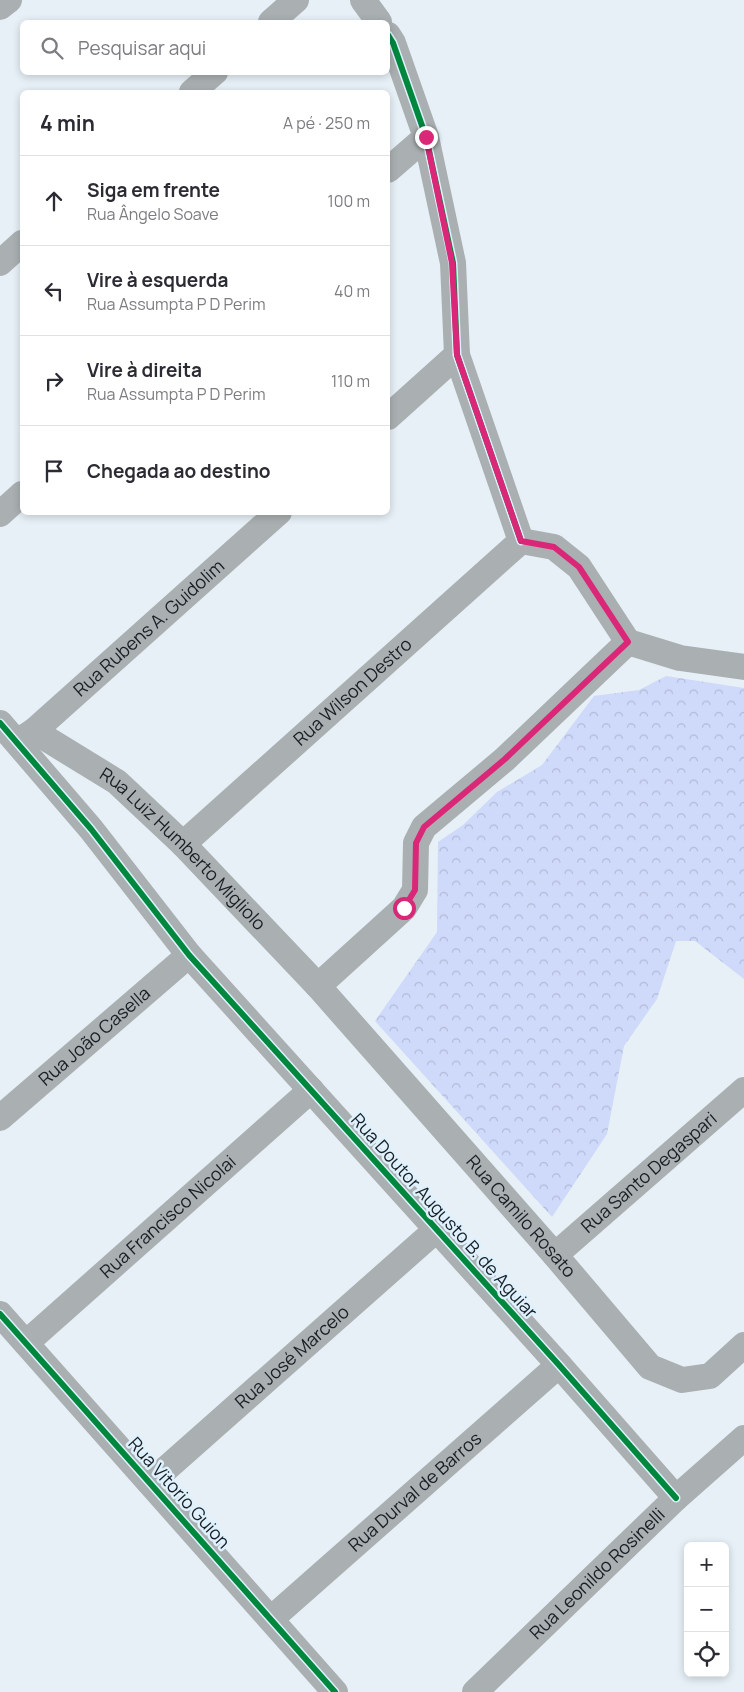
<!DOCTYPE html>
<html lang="pt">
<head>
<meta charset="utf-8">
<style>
  :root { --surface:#fff; --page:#f2f2f3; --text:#2b2b33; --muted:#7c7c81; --line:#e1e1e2 }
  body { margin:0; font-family:Manrope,sans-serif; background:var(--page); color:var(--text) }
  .controls { position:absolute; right:15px; bottom:15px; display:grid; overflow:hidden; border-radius:8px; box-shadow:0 2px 8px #0003 }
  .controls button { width:45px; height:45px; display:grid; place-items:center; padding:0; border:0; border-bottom:1px solid var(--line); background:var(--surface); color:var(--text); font:25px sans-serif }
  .stop { position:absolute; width:15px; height:15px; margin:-11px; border:4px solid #db2777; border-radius:50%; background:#fff }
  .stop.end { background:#db2777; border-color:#fff; box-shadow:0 1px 5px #0008 }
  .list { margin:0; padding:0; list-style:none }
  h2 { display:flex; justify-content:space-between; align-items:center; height:65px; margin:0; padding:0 20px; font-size:21px }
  h2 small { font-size:16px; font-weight:400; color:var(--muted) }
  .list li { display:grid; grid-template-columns:32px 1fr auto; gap:15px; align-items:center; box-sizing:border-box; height:90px; padding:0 20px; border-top:1px solid var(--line) }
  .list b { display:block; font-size:19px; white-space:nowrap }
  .list p { margin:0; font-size:16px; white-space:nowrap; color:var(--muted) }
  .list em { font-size:16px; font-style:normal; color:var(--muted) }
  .icon { flex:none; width:28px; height:28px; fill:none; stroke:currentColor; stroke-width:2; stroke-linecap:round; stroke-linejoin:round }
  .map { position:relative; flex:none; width:744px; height:1692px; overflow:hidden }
  .search { position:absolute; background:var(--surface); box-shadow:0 2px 8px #0003; left:20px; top:20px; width:370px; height:55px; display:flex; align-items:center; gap:12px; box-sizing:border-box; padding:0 18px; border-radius:8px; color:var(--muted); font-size:19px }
  .panel { position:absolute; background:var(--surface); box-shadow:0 2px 8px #0003; left:20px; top:90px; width:370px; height:425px; border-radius:8px }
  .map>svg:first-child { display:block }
  .forest { fill:url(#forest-crowns) }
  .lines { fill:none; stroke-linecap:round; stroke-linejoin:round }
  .minor { stroke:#aaafb1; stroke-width:26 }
  .cycleway-casing { stroke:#dff1fd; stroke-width:9 }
  .cycleway { stroke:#00873e; stroke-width:6 }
  .route { stroke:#db2777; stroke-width:6 }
  .labels { text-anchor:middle; stroke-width:5; stroke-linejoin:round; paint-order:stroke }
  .street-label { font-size:18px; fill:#181f25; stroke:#dff1fd }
</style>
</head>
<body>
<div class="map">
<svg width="744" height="1692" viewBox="0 0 744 1692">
  <defs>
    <pattern id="forest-crowns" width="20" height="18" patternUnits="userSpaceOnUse" patternTransform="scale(1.25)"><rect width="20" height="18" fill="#cfd9fa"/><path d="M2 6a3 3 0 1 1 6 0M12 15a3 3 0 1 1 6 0" fill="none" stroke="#b1bad6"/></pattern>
  </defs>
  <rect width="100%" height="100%" fill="#e6f0f6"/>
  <path class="forest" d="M666 676 744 688V979L695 941H676L657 999 624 1046 607 1134 552 1217 375 1021 437 932 438 842 463 825 497 792 542 765 594 696 639 690Z"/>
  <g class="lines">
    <g class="minor">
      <path d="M363 0 379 22"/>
      <path d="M0 7 9 0"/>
      <path d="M271 22 296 0"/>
      <path d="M388 35 393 43 426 137 453 263 457 355 521 541"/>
      <path d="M192 92 215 72"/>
      <path d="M388 170 426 137"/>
      <path d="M0 263 22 243"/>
      <path d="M388 417 457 355"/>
      <path d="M0 514 22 494"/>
      <path d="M521 541 554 547 579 567 628 642"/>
      <path d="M628 642 680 658 744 667"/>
      <path d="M0 723 91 829 189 955 559 1365 676 1498"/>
      <path id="s1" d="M34 731 117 782 183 844 318 986 555 1255 650 1367 682 1380 710 1376 744 1345"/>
      <path id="s2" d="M20 740 34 731 279 512"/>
      <path id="s3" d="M183 844 521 541"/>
      <path d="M318 986 404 908 415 890 416 843 424 827 505 759 628 642"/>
      <path id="s4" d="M0 1118 189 955"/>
      <path id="s5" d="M555 1255 744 1090"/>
      <path d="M0 1314 335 1692"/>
      <path id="s6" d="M26 1343 311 1090"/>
      <path id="s7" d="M150 1483 436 1230"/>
      <path id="s8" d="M271 1619 559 1365"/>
      <path id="s9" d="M475 1692 676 1498 744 1438"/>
    </g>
    <defs>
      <g id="cycleway">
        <path d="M388 35 393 43 426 137 453 263 457 355 521 541"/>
        <path d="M0 723 91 829 189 955 559 1365 676 1498"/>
        <path d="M0 1314 335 1692"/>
      </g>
    </defs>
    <use href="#cycleway" class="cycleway-casing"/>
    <use href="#cycleway" class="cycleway"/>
  </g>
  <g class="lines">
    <path class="route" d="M404 908 415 890 416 843 424 827 505 759 628 642 579 567 554 547 521 541 457 355 452 263 426 137"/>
  </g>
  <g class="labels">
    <g class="street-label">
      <text dy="6" stroke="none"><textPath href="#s2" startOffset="171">Rua Rubens A. Guidolim</textPath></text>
      <text dy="6" stroke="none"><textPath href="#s3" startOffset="228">Rua Wilson Destro</textPath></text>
      <text dy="6" stroke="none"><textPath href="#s1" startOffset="191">Rua Luiz Humberto Migliolo</textPath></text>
      <text dy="6" stroke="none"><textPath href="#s4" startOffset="125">Rua João Casella</textPath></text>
      <text dy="6" stroke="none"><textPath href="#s5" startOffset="125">Rua Santo Degaspari</textPath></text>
      <text transform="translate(444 1216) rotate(48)" y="6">Rua Doutor Augusto B. de Aguiar</text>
      <text dy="6" stroke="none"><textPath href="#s1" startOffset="691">Rua Camilo Rosato</textPath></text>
      <text dy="6" stroke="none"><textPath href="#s6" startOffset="190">Rua Francisco Nicolai</textPath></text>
      <text dy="6" stroke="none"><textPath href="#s7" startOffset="190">Rua José Marcelo</textPath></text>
      <text dy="6" stroke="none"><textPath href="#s8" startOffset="192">Rua Durval de Barros</textPath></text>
      <text transform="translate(179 1493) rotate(48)" y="6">Rua Vitorio Guion</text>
      <text dy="6" stroke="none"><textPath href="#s9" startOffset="170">Rua Leonildo Rosinelli</textPath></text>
    </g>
  </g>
</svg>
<div class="controls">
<button>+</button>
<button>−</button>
<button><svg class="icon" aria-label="locate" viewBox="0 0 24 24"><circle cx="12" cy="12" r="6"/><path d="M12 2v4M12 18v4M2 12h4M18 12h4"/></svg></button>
</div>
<div class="stop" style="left:404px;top:908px"></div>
<div class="stop end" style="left:426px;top:137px"></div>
<div class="search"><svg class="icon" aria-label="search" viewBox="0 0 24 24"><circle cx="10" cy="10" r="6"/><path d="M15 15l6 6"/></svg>Pesquisar aqui</div>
<section class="panel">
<h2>4 min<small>A pé · 250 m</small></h2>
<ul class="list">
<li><svg class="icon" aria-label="ahead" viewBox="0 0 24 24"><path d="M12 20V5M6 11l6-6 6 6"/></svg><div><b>Siga em frente</b><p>Rua Ângelo Soave</p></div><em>100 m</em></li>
<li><svg class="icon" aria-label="left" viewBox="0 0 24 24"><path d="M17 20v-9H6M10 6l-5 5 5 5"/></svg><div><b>Vire à esquerda</b><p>Rua Assumpta P D Perim</p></div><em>40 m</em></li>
<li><svg class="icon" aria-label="right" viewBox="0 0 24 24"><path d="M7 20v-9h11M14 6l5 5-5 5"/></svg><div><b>Vire à direita</b><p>Rua Assumpta P D Perim</p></div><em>110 m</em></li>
<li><svg class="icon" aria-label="arrive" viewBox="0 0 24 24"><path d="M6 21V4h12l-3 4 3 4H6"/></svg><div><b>Chegada ao destino</b></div></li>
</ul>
</section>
</div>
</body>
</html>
